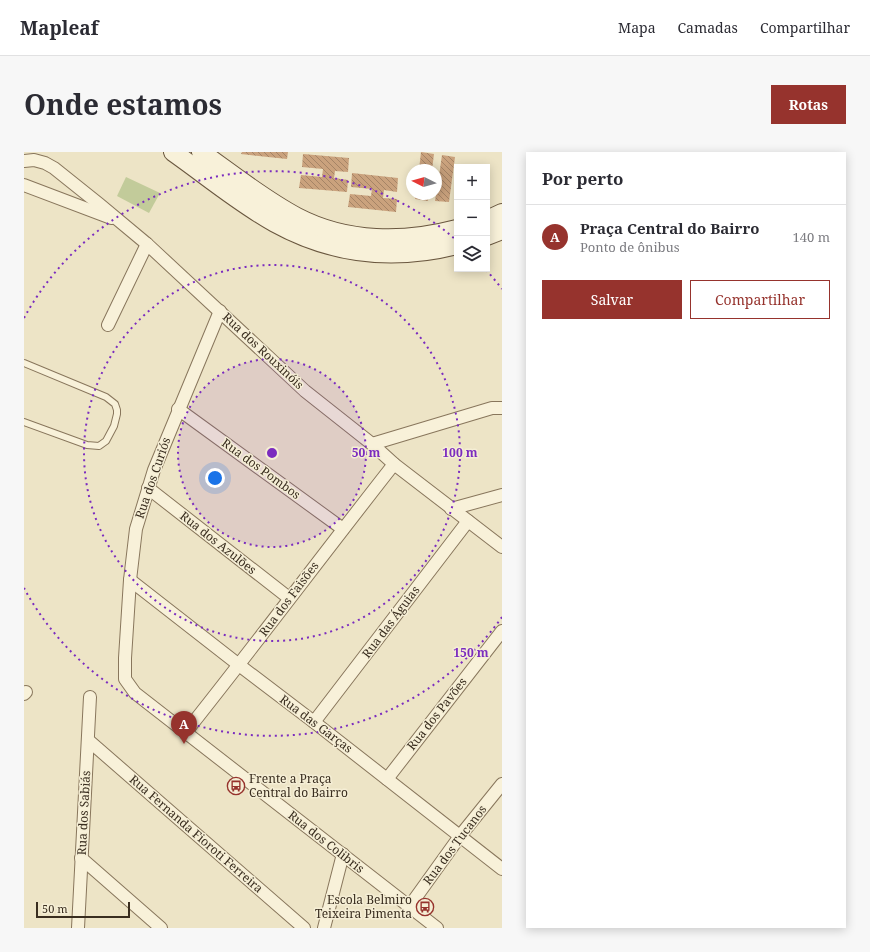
<!DOCTYPE html>
<html lang="pt">
<head>
<meta charset="utf-8">
<style>
  :root { --surface:#fff; --page:#f7f7f7; --text:#2b2b33; --muted:#7c7c81; --line:#e1e1e2; --accent:#96332d }
  body { margin:0; font-family:"Noto Serif",serif; background:var(--page); color:var(--text) }
  .controls { position:absolute; right:12px; top:12px; display:grid; overflow:hidden; border-radius:0px; box-shadow:0 2px 10px #0003 }
  .controls button { width:36px; height:36px; display:grid; place-items:center; padding:0; border:0; border-bottom:1px solid var(--line); background:var(--surface); color:var(--text); font:20px sans-serif }
  .compass { position:absolute; left:382px; top:12px; width:36px; height:36px; border-radius:50%; background:var(--surface); box-shadow:0 2px 10px #0003; rotate:276deg }
  .scale { position:absolute; left:12px; bottom:10px; width:94px; box-sizing:border-box; padding-left:4px; border:2px solid #392d1f; border-top:0; font-size:11px; line-height:14px; white-space:nowrap; color:#392d1f; -webkit-text-stroke:3px #f5eed5; paint-order:stroke }
  .you { position:absolute; left:191px; top:326px; width:14px; height:14px; margin:-10px; border:3px solid #fff; border-radius:50%; background:#1a73e8; box-shadow:0 0 0 6px #1a73e833 }
  .badge { display:grid; place-items:center; width:26px; height:26px; border-radius:50%; background:var(--accent); color:#fff; font-size:13px; font-weight:700 }
  .pin { position:absolute; translate:-50% -33px; filter:drop-shadow(0 1px 2px #0008) }
  .pin::after { content:''; position:absolute; top:21px; width:14px; height:12px; background:inherit; clip-path:polygon(0 0,100% 0,50% 100%) }
  .list { margin:0; padding:0; list-style:none }
  h2 { display:flex; justify-content:space-between; align-items:center; height:52px; margin:0; padding:0 16px; font-size:17px }
  h2 small { font-size:13px; font-weight:400; color:var(--muted) }
  .list li { display:grid; grid-template-columns:26px 1fr auto; gap:12px; align-items:center; box-sizing:border-box; height:64px; padding:0 16px; border-top:1px solid var(--line) }
  .list b { display:block; font-size:15px; white-space:nowrap }
  .list p { margin:0; font-size:13px; white-space:nowrap; color:var(--muted) }
  .list em { font-size:13px; font-style:normal; color:var(--muted) }
  .actions { display:flex; gap:8px; padding:12px 16px }
  .actions a { flex:1; padding:9px 0; border:1px solid var(--accent); border-radius:0px; text-align:center; font-size:14px; color:var(--accent) }
  .actions .main { background:var(--accent); color:#fff }
  .icon { flex:none; width:22px; height:22px; fill:none; stroke:currentColor; stroke-width:2; stroke-linecap:round; stroke-linejoin:round }
  .map { position:relative; flex:none; width:478px; height:776px; overflow:hidden; border-radius:0px }
  header { display:flex; align-items:center; gap:24px; box-sizing:border-box; height:56px; padding:0 20px; background:var(--surface); border-bottom:1px solid var(--line) }
  header strong { font-size:19px }
  nav { display:flex; gap:22px; margin-inline-start:auto; font-size:14px }
  .intro { display:flex; align-items:center; justify-content:space-between; box-sizing:border-box; height:96px; padding:0 24px }
  h1 { margin:0; font-size:28px }
  .button { padding:10px 18px; border-radius:0px; background:var(--accent); color:#fff; font-size:14px; font-weight:700 }
  main { display:flex; gap:24px; padding:0 24px }
  aside { flex:1; background:var(--surface); border-radius:0px; box-shadow:0 2px 10px #0003 }
  .map>svg:first-child { display:block }
  .green { fill:#c2cb9a }
  .building { fill:url(#building-back-hatch) }
  .lines { fill:none; stroke-linecap:round; stroke-linejoin:round }
  .lane-casing { stroke:#88765c; stroke-width:8 }
  .street-casing { stroke:#88765c; stroke-width:14 }
  .secondary-casing { stroke:#6a573f; stroke-width:20 }
  .lane { stroke:#f8f1d9; stroke-width:6 }
  .street { stroke:#f8f1d9; stroke-width:12 }
  .secondary { stroke:#f8f1d9; stroke-width:18 }
  .ring { fill:none; stroke:#7b2cbf; stroke-width:2; stroke-dasharray:2 4 }
  .labels { text-anchor:middle; stroke-width:3; stroke-linejoin:round; paint-order:stroke }
  .street-label { font-size:12px; fill:#392d1f; stroke:#f5eed5 }
  .poi-label { font-size:12px; fill:#392d1f; stroke:#f5eed5; text-anchor:start }
  .centre { fill:#7b2cbf; stroke:#f5eed5; stroke-width:2 }
  .ring-label { font-size:12px; text-anchor:middle; font-weight:bold; fill:#7b2cbf; stroke:#f5eed5; stroke-width:3; stroke-linejoin:round; paint-order:stroke }
</style>
</head>
<body>
<header>
<strong>Mapleaf</strong>
<nav><a>Mapa</a><a>Camadas</a><a>Compartilhar</a></nav>
</header>
<div class="intro"><h1>Onde estamos</h1><a class="button">Rotas</a></div>
<main>
<div class="map">
<svg width="478" height="776" viewBox="0 0 478 776">
  <defs>
    <pattern id="building-back-hatch" width="6" height="6" patternUnits="userSpaceOnUse"><rect width="6" height="6" fill="#caa27d"/><path d="M-1 5l2 2M0 0l6 6M5-1l2 2" fill="none" stroke="#a58466"/></pattern>
  </defs>
  <rect width="100%" height="100%" fill="#ede4c6"/>
  <path class="green" d="M102 25 136 41 125 61 93 44Z"/>
  <g class="building">
    <path d="M218 0H264L263 7 217 2Z"/>
    <path d="M397 0 410 2 408 18H395Z"/>
    <path d="M279 2 325 6 324 20 311 19 310 26 324 28 323 40 275 36 277 23 298 25 299 17 278 15Z"/>
    <path d="M418 3 431 5 425 50 411 49 413 36 412 23 415 24Z"/>
    <path d="M328 21 374 26 373 40 360 38 359 46 373 47 372 60 324 55 326 42 347 44 348 37 327 35Z"/>
    <path d="M392 42H405L404 49 391 47Z"/>
  </g>
  <g class="lines">
    <defs>
      <path id="lane" d="M0 211 82 245 91 252 93 258V262L90 274 82 289 75 294 63 293 0 270"/>
      <g id="street">
        <path d="M0 9 10 8 21 11 30 16 75 52 123 92 281 239 348 292 370 312 478 395"/>
        <path d="M0 33 87 66"/>
        <path d="M196 159 130 318 112 377 106 428 101 506V527L111 541 413 776"/>
        <path d="M84 173 123 92"/>
        <path d="M154 257 319 377"/>
        <path d="M348 292 468 256H478"/>
        <path d="M124 336 265 446"/>
        <path d="M427 357 478 343"/>
        <path d="M106 428 215 513 290 570 478 717"/>
        <path d="M0 542 2 540"/>
        <path d="M290 570 444 369"/>
        <path d="M161 581C232 492 300 401 370 312"/>
        <path d="M64 588 280 776"/>
        <path d="M363 627 478 479"/>
        <path d="M57 706 137 776"/>
        <path d="M385 755 436 684 478 632"/>
        <path d="M54 776 66 545"/>
        <path d="M300 776 319 702"/>
      </g>
      <g id="secondary">
        <path d="M149 0C183 24 215 51 251 71 309 103 370 109 433 93"/>
        <path d="M177 0C208 22 239 47 273 65 323 91 380 91 433 77"/>
        <path d="M463 68 478 61"/>
        <path d="M463 84 478 78"/>
      </g>
    </defs>
    <use href="#lane" class="lane-casing"/>
    <use href="#street" class="street-casing"/>
    <use href="#secondary" class="secondary-casing"/>
    <use href="#lane" class="lane"/>
    <use href="#street" class="street"/>
    <use href="#secondary" class="secondary"/>
  </g>
  <circle cx="248" cy="301" r="94" fill="#7b2cbf" fill-opacity=".12"/>
  <g class="ring">
    <circle cx="248" cy="301" r="94"/>
    <circle cx="248" cy="301" r="188"/>
    <path d="M478 465A282 282 0 0 1 0 436M0 166A282 282 0 0 1 431 87M462 118A282 282 0 0 1 478 137"/>
  </g>
  <defs>
    <symbol id="bus-ring" viewBox="-11 -11 22 22"><circle r="9.5" fill="#f5eed5" stroke="#96332d" stroke-width="1.5"/><path d="M-5-6H5V4H4V6H2V4H-2V6H-4V4H-5ZM-3.5-4V0h7V-4ZM-3.5 1.2v1.5H-2V1.2ZM2 1.2v1.5H3.5V1.2Z" fill="#96332d"/></symbol>
  </defs>
  <g fill-rule="evenodd">
    <use href="#bus-ring" x="202" y="624" width="20" height="20"/>
    <use href="#bus-ring" x="391" y="745" width="20" height="20"/>
  </g>
  <g class="labels">
    <g class="street-label">
      <text transform="translate(239 199) rotate(43)" y="4">Rua dos Rouxinóis</text>
      <text transform="translate(237 317) rotate(36)" y="4">Rua dos Pombos</text>
      <text transform="translate(129 326) rotate(-71)" y="4">Rua dos Curiós</text>
      <text transform="translate(194 391) rotate(38)" y="4">Rua dos Azulões</text>
      <text transform="translate(265 447) rotate(-53)" y="4">Rua dos Faisões</text>
      <text transform="translate(367 470) rotate(-53)" y="4">Rua das Águias</text>
      <text transform="translate(413 562) rotate(-52)" y="4">Rua dos Pavões</text>
      <text transform="translate(292 572) rotate(37)" y="4">Rua das Garças</text>
      <text transform="translate(60 661) rotate(-87)" y="4">Rua dos Sabiás</text>
      <text transform="translate(172 682) rotate(41)" y="4">Rua Fernanda Fioroti Ferreira</text>
      <text transform="translate(302 690) rotate(38)" y="4">Rua dos Colibris</text>
      <text transform="translate(431 693) rotate(-53)" y="4">Rua dos Tucanos</text>
    </g>
    <g class="poi-label">
      <text x="225" y="631">Frente a Praça<tspan x="225" dy="14">Central do Bairro</tspan></text>
      <text x="388" y="752" text-anchor="end">Escola Belmiro<tspan x="388" dy="14">Teixeira Pimenta</tspan></text>
    </g>
  </g>
  <circle cx="248" cy="301" r="6" class="centre"/>
  <g class="ring-label">
    <text x="342" y="305">50 m</text>
    <text x="436" y="305">100 m</text>
    <text x="447" y="505">150 m</text>
  </g>
</svg>
<div class="controls">
<button>+</button>
<button>−</button>
<button><svg class="icon" aria-label="layers" viewBox="0 0 24 24"><path d="M12 4l9 5-9 5-9-5zM3 14l9 5 9-5"/></svg></button>
</div>
<svg class="compass" viewBox="-18 -18 36 36"><path d="M0-13l5 13h-10z" fill="#e53935"/><path d="M0 13l5-13h-10z" fill="#7c7c81"/></svg>
<div class="scale">50 m</div>
<div class="you"></div>
<div class="pin badge" style="left:160px;top:592px">A</div>
</div>
<aside>
<h2>Por perto<small></small></h2>
<ul class="list">
<li><span class="badge">A</span><div><b>Praça Central do Bairro</b><p>Ponto de ônibus</p></div><em>140 m</em></li>
</ul>
<div class="actions"><a class="main">Salvar</a><a>Compartilhar</a></div>
</aside>
</main>
</body>
</html>
